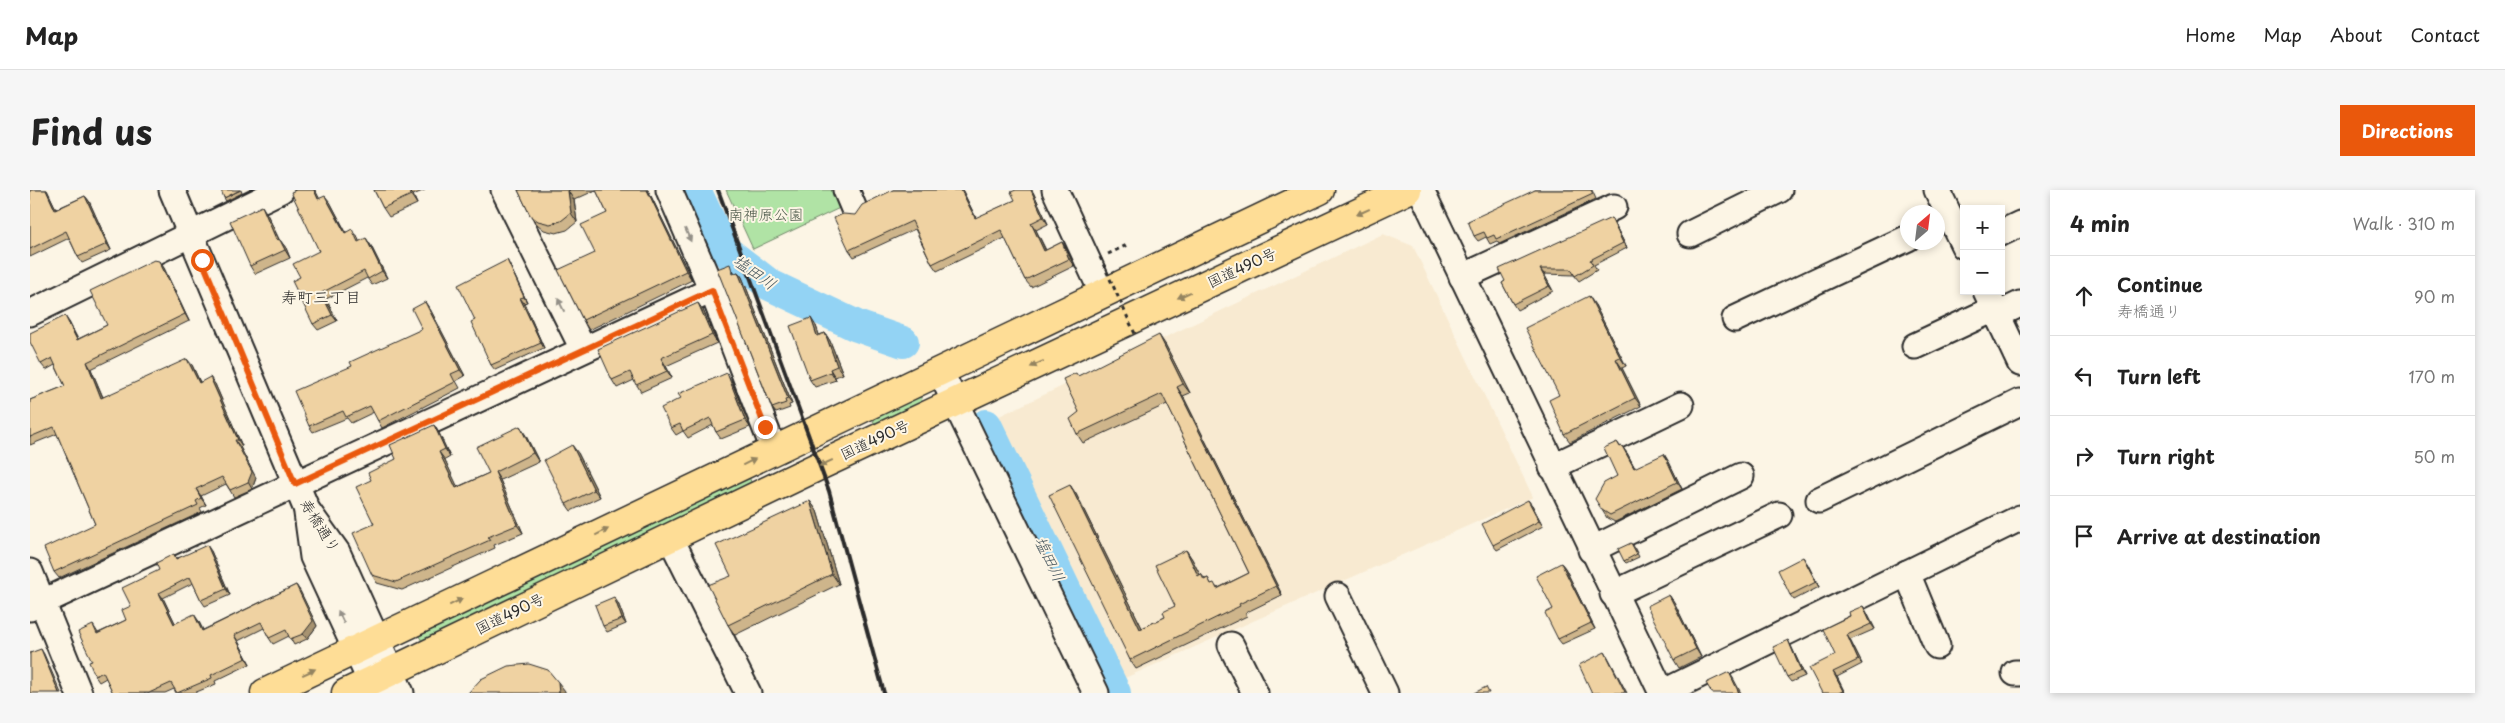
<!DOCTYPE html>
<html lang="en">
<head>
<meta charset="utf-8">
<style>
  :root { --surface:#fff; --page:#f6f6f6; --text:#222; --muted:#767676; --line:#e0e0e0; --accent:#ea580c }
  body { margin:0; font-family:"Playpen Sans","Klee One",sans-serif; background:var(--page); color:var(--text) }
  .controls { position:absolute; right:15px; top:15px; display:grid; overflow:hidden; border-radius:0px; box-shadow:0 2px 8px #0003 }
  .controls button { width:45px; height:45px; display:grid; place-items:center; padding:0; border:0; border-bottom:1px solid var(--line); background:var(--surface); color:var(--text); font:25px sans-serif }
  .compass { position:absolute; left:1870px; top:15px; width:45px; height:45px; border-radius:50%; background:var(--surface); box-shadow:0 2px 8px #0003; rotate:28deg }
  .stop { position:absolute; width:15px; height:15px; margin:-11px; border:4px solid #ea580c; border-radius:50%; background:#fff }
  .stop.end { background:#ea580c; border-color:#fff; box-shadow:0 1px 5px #0008 }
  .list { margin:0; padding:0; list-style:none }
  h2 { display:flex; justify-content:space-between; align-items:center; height:65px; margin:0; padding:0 20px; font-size:21px }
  h2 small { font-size:16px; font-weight:400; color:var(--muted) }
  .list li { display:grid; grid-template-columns:32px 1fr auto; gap:15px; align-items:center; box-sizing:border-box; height:80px; padding:0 20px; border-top:1px solid var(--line) }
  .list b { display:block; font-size:19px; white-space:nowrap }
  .list p { margin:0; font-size:16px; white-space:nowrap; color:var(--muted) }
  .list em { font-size:16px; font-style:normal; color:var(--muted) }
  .icon { flex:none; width:28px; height:28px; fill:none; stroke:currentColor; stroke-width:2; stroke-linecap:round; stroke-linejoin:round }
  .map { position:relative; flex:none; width:1990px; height:503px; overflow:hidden; border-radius:0px }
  header { display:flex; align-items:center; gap:30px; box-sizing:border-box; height:70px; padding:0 25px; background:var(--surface); border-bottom:1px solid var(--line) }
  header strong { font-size:24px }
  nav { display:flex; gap:28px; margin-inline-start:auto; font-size:18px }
  .intro { display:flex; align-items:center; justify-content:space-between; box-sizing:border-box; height:120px; padding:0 30px }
  h1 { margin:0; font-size:35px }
  .button { padding:12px 22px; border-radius:0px; background:var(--accent); color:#fff; font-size:18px; font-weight:700 }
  main { display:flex; gap:30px; padding:0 30px }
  aside { flex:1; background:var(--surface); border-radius:0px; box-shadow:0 2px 8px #0003 }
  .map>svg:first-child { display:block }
  .built { fill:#f8ead1 }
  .green { fill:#b0e3a5; stroke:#6e8768 }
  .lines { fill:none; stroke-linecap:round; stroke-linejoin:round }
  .river { stroke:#93d3f4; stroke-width:32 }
  .minor-casing { stroke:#2b2b2b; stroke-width:29 }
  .highway-casing { stroke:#2b2b2b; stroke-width:31 }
  .path { stroke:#2b2b2b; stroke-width:3; stroke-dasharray:4 4; stroke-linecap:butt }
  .minor { stroke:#fcf5e5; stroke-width:25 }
  .highway { stroke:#fedd96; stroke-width:28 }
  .rail { stroke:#2b2b2b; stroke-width:4 }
  .path-bridge { stroke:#2b2b2b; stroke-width:3; stroke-dasharray:4 4; stroke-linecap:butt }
  .wall { fill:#ceb58b; stroke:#2b2b2b }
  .shaded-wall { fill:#a79371; stroke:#2b2b2b }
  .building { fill:#efd2a2; stroke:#2b2b2b }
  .oneway { fill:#948460 }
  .oneway2 { fill:#949088 }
  .route { stroke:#ea580c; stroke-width:6 }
  .labels { text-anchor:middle; stroke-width:4; stroke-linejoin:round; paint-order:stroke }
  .park-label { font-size:15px; fill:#4c594a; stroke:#fcf5e5 }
  .street-label { font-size:15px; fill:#2b2b2b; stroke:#fcf5e5 }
  .water-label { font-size:16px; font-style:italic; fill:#45555d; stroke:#fcf5e5 }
  .neighbourhood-label { font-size:16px; fill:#2b2b2b; stroke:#fcf5e5 }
</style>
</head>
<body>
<header>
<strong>Map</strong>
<nav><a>Home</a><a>Map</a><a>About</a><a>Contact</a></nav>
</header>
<div class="intro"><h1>Find us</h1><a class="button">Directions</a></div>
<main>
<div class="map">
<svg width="1990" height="503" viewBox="0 0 1990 503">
  <rect width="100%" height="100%" fill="#fcf5e5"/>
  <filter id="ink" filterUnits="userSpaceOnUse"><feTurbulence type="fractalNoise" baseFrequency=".02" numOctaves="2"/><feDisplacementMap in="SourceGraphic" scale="10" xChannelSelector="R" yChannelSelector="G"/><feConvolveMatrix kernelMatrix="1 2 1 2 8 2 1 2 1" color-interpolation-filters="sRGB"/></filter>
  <g filter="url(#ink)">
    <path class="built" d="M1353 44 1383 56 1503 307 1088 491 961 230Z"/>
    <g class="green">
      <path d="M696 0H810L818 14 723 59Z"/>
      <path d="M885 207 892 208 890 214 851 235 843 232 847 225Z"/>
      <path d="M719 287 722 294 393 453 389 446Z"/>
    </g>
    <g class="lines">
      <g class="river">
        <path d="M665 0 693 59 740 95 827 136 873 152"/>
        <path d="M956 235 1085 503"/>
      </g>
      <defs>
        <g id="minor">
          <path d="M142 0 277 320 307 362 371 503"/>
          <path d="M474 0 553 159"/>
          <path d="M639 0 682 100 744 260"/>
          <path d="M816 0 824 19"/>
          <path d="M1025 0 1073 104"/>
          <path d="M1391 0 1632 503"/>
          <path d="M1907 0 1934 56"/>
          <path d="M1971 43 1990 34"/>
          <path d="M1660 44 1749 0"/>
          <path d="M1432 87 1584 17"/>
          <path d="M1956 101 1990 173"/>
          <path d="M0 123 251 0"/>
          <path d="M1967 125 1990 114"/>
          <path d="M1705 129 1878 48"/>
          <path d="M1885 156 1964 119"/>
          <path d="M910 181 1066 503"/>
          <path d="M1522 277 1651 215"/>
          <path d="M1789 310 1990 212"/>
          <path d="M277 323 283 367 346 503"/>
          <path d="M640 347 718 503"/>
          <path d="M1561 360 1711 286"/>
          <path d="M0 382 49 503"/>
          <path d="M1877 383 1907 456"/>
          <path d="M1583 404 1749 325"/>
          <path d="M1308 406 1355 503"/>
          <path d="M0 418 682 100"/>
          <path d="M1201 455 1225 503"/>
          <path d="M1985 483H1990"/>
          <path d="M1632 503 1990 328"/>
        </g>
        <g id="highway">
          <path d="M235 503 1290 0"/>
          <path d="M316 503 789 276 1377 0"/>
        </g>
      </defs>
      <use href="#minor" class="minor-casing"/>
      <use href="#highway" class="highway-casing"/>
      <path class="path" d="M1078 64 1097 55"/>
      <use href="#minor" class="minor"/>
      <use href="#highway" class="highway"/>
      <path class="rail" d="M688 0 799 301 854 503"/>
      <path class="path-bridge" d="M1070 67 1106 146"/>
    </g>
    <g class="wall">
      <path d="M0 0H17L26 19 55 6 59 11 81 60 52 73 48 67 39 48 0 67Z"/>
      <path d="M211 0 212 3 196 11 194 8Z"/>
      <path d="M266 0H285L289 9 300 12 316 42 327 45 329 51 340 54 357 88 342 95 337 88 296 109 307 131 288 140 283 134 270 87 289 61Z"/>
      <path d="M344 0H395L383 5 387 14 359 27 353 18Z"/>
      <path d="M488 0H618L662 90 559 140 553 130 565 63 577 23 566 0 544 10 547 32 537 40 526 43 514 40 507 34 500 25Z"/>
      <path d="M863 0H934L933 1 946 28 1003 2 1018 34 1006 40 1016 60 1032 52 1037 60 1044 76 1001 97 995 90 975 48 907 81 902 74 885 39 824 67 819 60 825 25Z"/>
      <path d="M1505 0H1562L1566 9 1469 54 1467 51 1460 54 1456 47 1448 51 1444 46Z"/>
      <path d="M237 24 249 49 256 58 260 68 225 84 220 76Z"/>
      <path d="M1581 28 1584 33 1597 58 1564 75 1567 80 1549 91 1544 85 1514 84 1523 101 1487 120 1483 114 1472 93Z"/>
      <path d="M477 70 480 76 497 112 494 113 514 158 465 180 461 175 445 130Z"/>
      <path d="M129 71 134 78 159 131 61 179 73 207 162 175 170 192 185 194 212 256 210 257 226 288 222 299 204 307 196 294 171 306 176 315 170 318 172 322 29 388 24 382 65 334 27 244 0 255V210L35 196 25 175 16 180 11 174 39 132 48 149 77 135Z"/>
      <path d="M703 80 705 83 708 82 712 87 762 214 759 215 760 218 746 223 742 218Z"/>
      <path d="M1565 115 1596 176 1592 178 1611 216 1540 252 1534 244 1529 205Z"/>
      <path d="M400 119 435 186 426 191 430 198 352 238 348 231 344 222 321 233 317 228 283 242 279 236 322 176 392 139Z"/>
      <path d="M673 120 687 153 636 176 642 188 611 202 604 190 587 198 582 190Z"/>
      <path d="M786 136 789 145 795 143 800 151 813 184 805 187 806 190 785 197 780 190Z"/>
      <path d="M1135 154 1160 203 1153 206 1252 405 1215 423 1217 426 1106 479 1100 470 1040 295 1046 304 1112 438 1135 427 1145 416 1156 360 1162 369 1170 385 1171 384 1175 389 1178 388 1181 394 1188 398 1219 383 1137 214 1053 253 1047 244 1049 222 1048 186Z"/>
      <path d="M701 190 720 237 691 249 686 242 683 235 658 248 653 241 646 245 641 238Z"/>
      <path d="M404 235 409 243 420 267 415 270 427 297 459 283 495 244 509 272 470 290 493 343 464 355 465 358 372 400 347 393 342 385 344 334 341 290 366 269Z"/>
      <path d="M1587 252 1590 256 1597 263 1605 278 1639 272 1652 299 1585 332 1577 328 1572 320 1587 286Z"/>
      <path d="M548 263 570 307 541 321 536 314Z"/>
      <path d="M780 311 787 321 809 394 705 445 698 435 701 386Z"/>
      <path d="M1502 315 1513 336 1467 360 1463 355Z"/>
      <path d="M1603 355 1609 367 1596 373 1594 371Z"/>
      <path d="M181 361 200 405 175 416 171 410 163 393 133 408 145 433 168 430 173 440 266 395 270 401 287 436 277 449 264 455 259 446 243 454 239 448 234 438 208 451 220 474 185 491 186 494 164 503H146L144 499 135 503H83L76 488 69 492 65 486 62 471 63 435 68 443 96 430 129 380 144 364 146 368Z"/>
      <path d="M1531 373 1535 378 1565 439 1532 454 1528 449 1523 419Z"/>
      <path d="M1777 373 1789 397 1764 410 1760 405Z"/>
      <path d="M1639 405 1644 412 1671 467 1649 478 1644 470Z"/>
      <path d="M588 413 596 434 577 442 573 436Z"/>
      <path d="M1833 416 1836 421 1845 439 1820 450 1832 474 1807 487 1815 503H1792L1805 465 1820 426Z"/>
      <path d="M1761 456 1775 486 1761 492 1757 487Z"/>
    </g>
    <g class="shaded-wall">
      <path d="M16 0H17L29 25 25 20Z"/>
      <path d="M284 0H285L293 15 288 9Z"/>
      <path d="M378 0 383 5 387 14 381 5Z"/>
      <path d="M617 0H618L662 90 656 81Z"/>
      <path d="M931 0H932L950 36 945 28Z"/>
      <path d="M1001 0H1002L1003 2 1018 34 1013 27Z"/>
      <path d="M538 1 544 10 547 32 541 23Z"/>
      <path d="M55 6 59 11 81 60 77 54Z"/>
      <path d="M295 6 300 12 319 49 315 43Z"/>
      <path d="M232 16 237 24 252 56 246 49Z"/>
      <path d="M1581 28 1584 33 1597 58 1593 53Z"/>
      <path d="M1001 33 1006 40 1019 68 1014 61Z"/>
      <path d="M336 48 340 54 357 88 352 81Z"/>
      <path d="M250 50 256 58 260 68 255 60Z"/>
      <path d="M1032 52 1037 60 1044 76 1039 69Z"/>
      <path d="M477 70 480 76 497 112 494 107Z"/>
      <path d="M129 71 134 78 159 131 155 124Z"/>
      <path d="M1510 79 1514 84 1523 101 1519 96Z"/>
      <path d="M708 82 712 87 762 214 758 209Z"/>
      <path d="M291 103 296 109 307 131 302 125Z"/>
      <path d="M1559 106 1565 115 1596 176 1590 167Z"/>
      <path d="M490 108 494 113 514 158 511 153Z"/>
      <path d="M395 112 400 119 435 186 430 180Z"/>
      <path d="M668 113 673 120 687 153 682 145Z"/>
      <path d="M35 126 39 132 51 157 47 150Z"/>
      <path d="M781 128 786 136 792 153 787 146Z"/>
      <path d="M795 143 800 151 813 184 807 176Z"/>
      <path d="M1129 145 1135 154 1160 203 1153 194Z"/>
      <path d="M631 168 636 176 642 188 637 181Z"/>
      <path d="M157 169 162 175 173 199 169 193Z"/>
      <path d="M1586 169 1592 178 1611 216 1605 208Z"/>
      <path d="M57 172 61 179 76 215 71 208Z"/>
      <path d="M800 179 805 187 806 190 801 182Z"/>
      <path d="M697 183 701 190 720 237 715 230Z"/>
      <path d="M180 187 185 194 212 256 208 250Z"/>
      <path d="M1147 197 1153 206 1252 405 1246 396Z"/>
      <path d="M404 235 409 243 420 267 415 259Z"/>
      <path d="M490 236 495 244 509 272 503 263Z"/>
      <path d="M205 250 210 257 226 288 222 299 218 292Z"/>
      <path d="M542 255 548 263 570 307 564 300Z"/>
      <path d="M1592 256 1597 263 1609 286 1604 278Z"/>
      <path d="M409 262 415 270 432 306 426 298Z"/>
      <path d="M1634 264 1639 272 1652 299 1647 292Z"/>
      <path d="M465 282 470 290 493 343 487 335Z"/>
      <path d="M1040 295 1046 304 1117 448 1110 439Z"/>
      <path d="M166 299 171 306 176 315 171 308Z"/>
      <path d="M1498 310 1502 315 1513 336 1509 331Z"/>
      <path d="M780 311 787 321 809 394 802 384Z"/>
      <path d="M177 355 181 361 200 405 196 399Z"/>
      <path d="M1156 360 1162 369 1175 395 1168 386Z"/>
      <path d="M1773 367 1777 373 1789 397 1786 392Z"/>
      <path d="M1531 373 1535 378 1565 439 1561 433Z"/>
      <path d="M266 395 270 401 287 436 277 449 273 444Z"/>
      <path d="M129 403 133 408 148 439 144 434Z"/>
      <path d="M1639 405 1644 412 1671 467 1666 459Z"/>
      <path d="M584 407 588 413 596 434 592 429Z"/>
      <path d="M1833 416 1836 421 1845 439 1841 434Z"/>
      <path d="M164 424 168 430 176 446 172 441Z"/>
      <path d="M204 445 208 451 220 474 216 468Z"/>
      <path d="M1817 445 1820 450 1832 474 1828 470Z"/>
      <path d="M1758 450 1761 456 1775 486 1771 481Z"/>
      <path d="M11 459 14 464 31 503H29Z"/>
      <path d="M1575 462 1578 467 1597 503 1595 502Z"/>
      <path d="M1699 482 1703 488 1711 503H1709Z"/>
      <path d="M1803 482 1807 487 1815 503 1813 501Z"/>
      <path d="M528 492 535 501V503H529Z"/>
    </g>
    <g class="building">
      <path d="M0 0H16L25 20 55 6 77 54 48 67 36 41 0 59Z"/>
      <path d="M191 0H210L194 8Z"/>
      <path d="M266 0H284L288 9 295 6 315 43 322 39 328 52 336 48 352 81 338 89 334 81 291 103 302 125 283 134 262 91 270 87 263 74 289 61 261 2Z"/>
      <path d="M344 0H378L381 5 353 18Z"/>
      <path d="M488 0H540L538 1 541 23 531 31 520 34 508 31 500 25Z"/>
      <path d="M566 0H617L656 81 553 130 528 80 565 63 551 35 577 23Z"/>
      <path d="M863 0H931L945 28 985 10 981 2 986 0H1001L1013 27 1001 33 1014 61 1032 52 1039 69 995 90 971 40 902 74 882 31 819 60 804 28 813 24 825 25 832 15Z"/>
      <path d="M1505 0H1561L1563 4 1466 49 1464 45 1457 48 1454 42 1444 46 1438 31Z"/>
      <path d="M232 16 246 49 250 50 255 60 220 76 200 31Z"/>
      <path d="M1581 28 1593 53 1560 70 1563 75 1545 86 1541 79H1510L1519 96 1483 114 1472 93 1475 91 1469 79Z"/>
      <path d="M124 70 129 71 155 124 57 172 71 208 157 169 169 193 180 187 208 250H205L222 282 218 292 200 300 192 287 166 299 171 308 166 311 168 315 24 382 14 358 65 334 24 237 0 247V210L35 196 22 168 11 174 0 152V143L35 126 47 150 77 135 60 101Z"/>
      <path d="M477 70 494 107 490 108 511 153 461 175 441 132 445 130 428 95Z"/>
      <path d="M700 74 703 84 708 82 758 209 755 210 756 213 742 218 687 79Z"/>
      <path d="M1559 106 1590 167 1586 169 1605 208 1534 244 1519 210 1529 205 1495 138Z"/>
      <path d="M395 112 430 180 421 184 425 192 348 231 340 216 316 227 313 221 279 236 264 201 322 176 320 172 392 139 382 119Z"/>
      <path d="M668 113 682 145 631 168 637 181 606 195 600 182 582 190 568 159Z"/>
      <path d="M781 128 787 146 795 143 807 176 800 179 801 182 780 190 760 136Z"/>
      <path d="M1129 145 1153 194 1147 197 1246 396 1209 414 1210 416 1100 470 1019 305 1040 295 1110 439 1135 427 1133 422 1145 416 1125 375 1156 360 1168 386 1171 384 1174 390 1178 388 1181 394 1184 393 1187 399 1219 383 1132 204 1047 244 1040 229 1049 222 1033 189 1046 183 1048 186Z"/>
      <path d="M697 183 715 230 686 242 680 228 653 241 650 234 641 238 631 218 651 208 648 204Z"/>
      <path d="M404 235 415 259 409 262 426 298 459 283 446 257 490 236 503 263 465 282 487 335 458 347 460 350 366 392 342 385 323 343 344 334 326 297 341 290 338 283 366 269 360 255Z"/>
      <path d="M1587 252 1590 257 1592 256 1604 278 1634 264 1647 292 1580 325 1572 320 1565 309 1574 293 1587 286 1574 258Z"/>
      <path d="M542 255 564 300 536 314 514 270Z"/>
      <path d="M1498 310 1509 331 1463 355 1452 334Z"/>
      <path d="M780 311 802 384 698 435 678 395 701 386 686 355Z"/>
      <path d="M1601 353 1607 364 1594 371 1588 359Z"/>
      <path d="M177 355 196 399 171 410 160 387 129 403 144 434 164 424 172 441 266 395 283 431 273 444 260 449 256 440 239 448 231 432 204 445 216 468 181 485 182 488 147 503 141 493 119 503H83L73 482 65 486 59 472 62 471 48 442 63 435 67 444 96 430 92 420 101 416 92 398 129 380 126 373 144 364 146 369Z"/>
      <path d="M1773 367 1786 392 1760 405 1748 380Z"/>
      <path d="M1531 373 1561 433 1528 449 1515 423 1523 419 1506 386Z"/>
      <path d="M1639 405 1666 459 1644 470 1617 416Z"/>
      <path d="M584 407 592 429 573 436 565 415Z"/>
      <path d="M1833 416 1841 434 1817 445 1828 470 1803 482 1813 501 1808 503H1792L1779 478 1805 465 1793 439 1820 426 1819 422Z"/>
      <path d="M1758 450 1771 481 1757 487 1743 457Z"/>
      <path d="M11 459 29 503H0V463Z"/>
      <path d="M1575 462 1595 502 1593 503H1562L1549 475Z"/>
      <path d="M499 474 518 480 528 492 529 503H438L451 489 478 476Z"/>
      <path d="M1699 482 1709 503H1682L1676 493Z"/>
      <path d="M1456 497 1459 503H1444Z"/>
    </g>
    <defs><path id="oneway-solid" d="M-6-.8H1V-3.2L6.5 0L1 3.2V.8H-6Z" transform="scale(1.25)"/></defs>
    <g class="oneway">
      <use href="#oneway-solid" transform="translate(1333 22) rotate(155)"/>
      <use href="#oneway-solid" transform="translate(1154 105) rotate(155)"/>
      <use href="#oneway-solid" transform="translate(1007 174) rotate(155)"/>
      <use href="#oneway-solid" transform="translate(719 272) rotate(-26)"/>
      <use href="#oneway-solid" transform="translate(796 273) rotate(155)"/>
      <use href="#oneway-solid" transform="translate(572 342) rotate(-26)"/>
      <use href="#oneway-solid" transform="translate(426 412) rotate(-26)"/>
      <use href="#oneway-solid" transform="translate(279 482) rotate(-25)"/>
    </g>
    <g class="oneway2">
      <use href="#oneway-solid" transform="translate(658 45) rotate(66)"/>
      <use href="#oneway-solid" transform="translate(531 115) rotate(-116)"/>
      <use href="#oneway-solid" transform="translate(311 427) rotate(-115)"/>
    </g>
  </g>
  <g class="lines" filter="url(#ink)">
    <path class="route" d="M172 70 265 294 682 100 735 237"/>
  </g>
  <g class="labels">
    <g class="park-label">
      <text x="736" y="30">南神原公園</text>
    </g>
    <g class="street-label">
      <text transform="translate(1212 78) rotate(-25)" y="5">国道490号</text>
      <text transform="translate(845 250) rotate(-25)" y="5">国道490号</text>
      <text transform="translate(290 336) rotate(58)" y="5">寿橋通り</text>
      <text transform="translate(480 424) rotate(-26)" y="5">国道490号</text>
    </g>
    <g class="water-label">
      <text transform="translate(725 82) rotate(35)" y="6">塩田川</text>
      <text transform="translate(1020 369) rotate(64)" y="6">塩田川</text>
    </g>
    <g class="neighbourhood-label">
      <text x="291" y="113">寿町三丁目</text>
    </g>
  </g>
</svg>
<div class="controls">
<button>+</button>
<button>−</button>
</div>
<svg class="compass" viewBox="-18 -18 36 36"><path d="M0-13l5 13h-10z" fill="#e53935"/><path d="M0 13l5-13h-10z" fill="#767676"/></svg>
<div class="stop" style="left:172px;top:70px"></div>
<div class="stop end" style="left:735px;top:237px"></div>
</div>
<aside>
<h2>4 min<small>Walk · 310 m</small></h2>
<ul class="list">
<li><svg class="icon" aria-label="ahead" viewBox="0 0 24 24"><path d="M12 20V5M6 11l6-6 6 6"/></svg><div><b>Continue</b><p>寿橋通り</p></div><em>90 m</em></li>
<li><svg class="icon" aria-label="left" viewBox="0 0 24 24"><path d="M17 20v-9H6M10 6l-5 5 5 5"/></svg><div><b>Turn left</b></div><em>170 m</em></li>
<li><svg class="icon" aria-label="right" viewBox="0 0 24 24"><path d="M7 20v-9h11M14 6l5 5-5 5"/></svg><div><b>Turn right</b></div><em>50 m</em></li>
<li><svg class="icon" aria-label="arrive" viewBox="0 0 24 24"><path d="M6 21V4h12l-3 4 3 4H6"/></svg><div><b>Arrive at destination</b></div></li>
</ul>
</aside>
</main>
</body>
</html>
